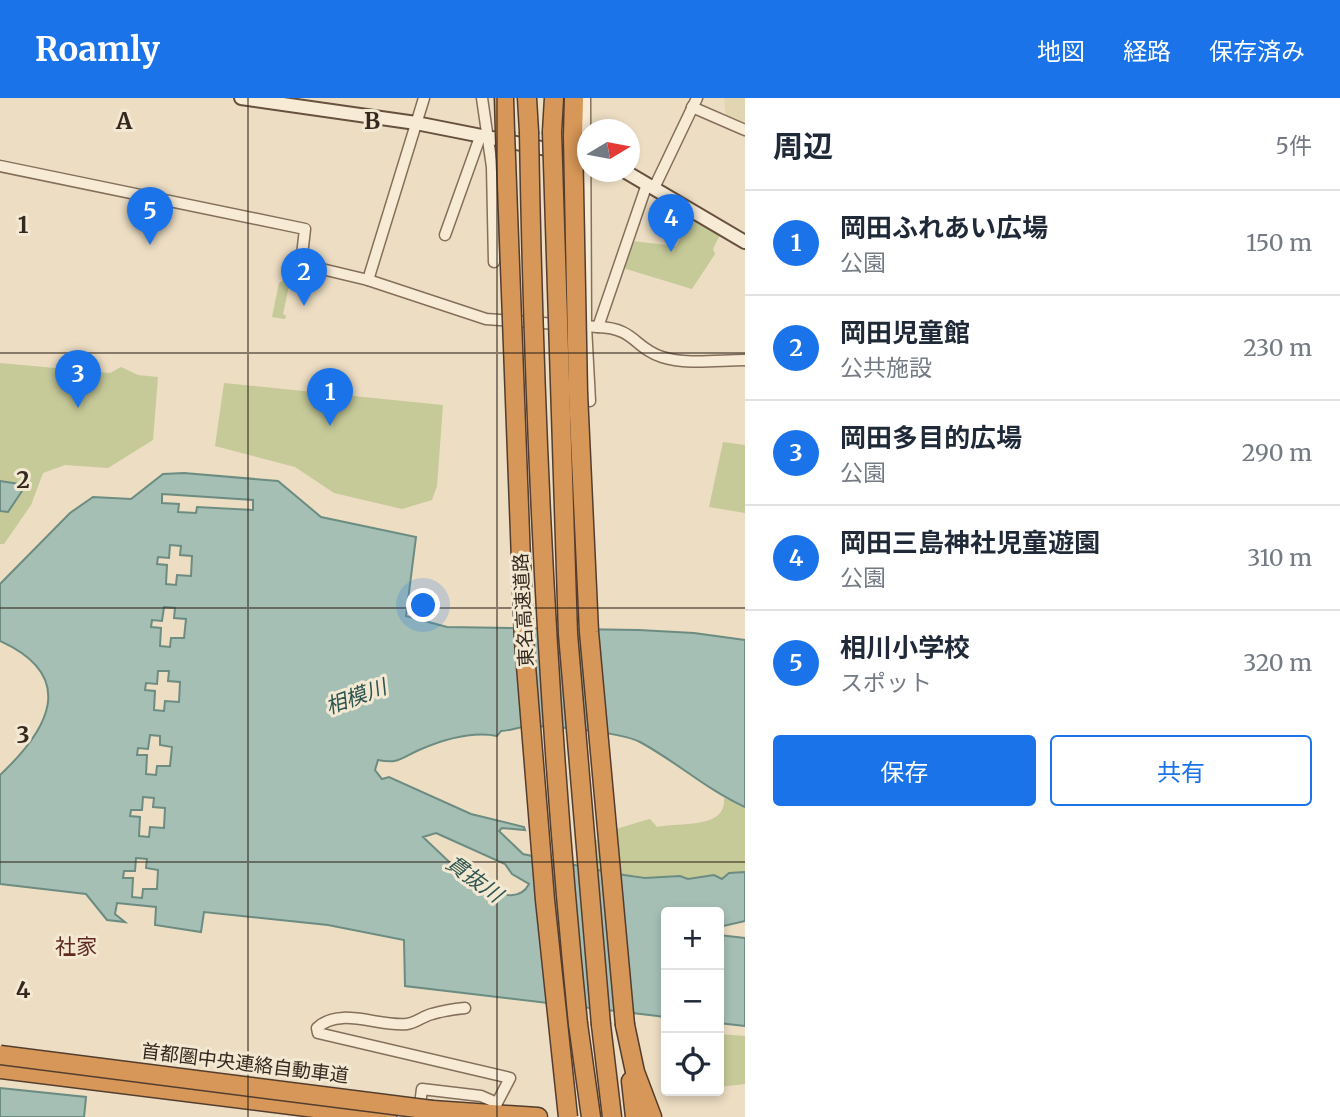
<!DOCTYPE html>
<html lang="ja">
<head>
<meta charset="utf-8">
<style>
  :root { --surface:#fff; --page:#f6f6f7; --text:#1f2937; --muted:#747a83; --line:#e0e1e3; --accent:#1a73e8 }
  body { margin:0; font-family:Merriweather,"Noto Sans JP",serif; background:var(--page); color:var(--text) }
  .controls { position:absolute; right:21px; bottom:21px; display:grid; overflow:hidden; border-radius:7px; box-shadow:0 4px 10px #0003 }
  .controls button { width:63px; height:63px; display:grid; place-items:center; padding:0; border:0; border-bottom:2px solid var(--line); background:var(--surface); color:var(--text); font:35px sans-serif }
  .compass { position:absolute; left:577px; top:21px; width:63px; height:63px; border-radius:50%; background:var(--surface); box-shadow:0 4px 10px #0003; rotate:80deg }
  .you { position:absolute; left:424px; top:508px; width:24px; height:24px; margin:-18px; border:5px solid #fff; border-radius:50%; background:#1a73e8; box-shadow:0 0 0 10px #1a73e833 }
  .badge { display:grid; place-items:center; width:46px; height:46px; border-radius:50%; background:var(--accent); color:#fff; font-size:23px; font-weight:700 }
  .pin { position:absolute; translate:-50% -58px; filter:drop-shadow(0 2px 4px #0008) }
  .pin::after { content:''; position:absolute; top:37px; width:24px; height:21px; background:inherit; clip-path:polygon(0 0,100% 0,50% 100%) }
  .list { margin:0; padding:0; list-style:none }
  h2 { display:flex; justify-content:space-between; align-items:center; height:91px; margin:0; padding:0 28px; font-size:30px }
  h2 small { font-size:23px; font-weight:400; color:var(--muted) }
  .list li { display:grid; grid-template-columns:46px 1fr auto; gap:21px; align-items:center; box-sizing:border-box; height:105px; padding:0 28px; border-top:2px solid var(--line) }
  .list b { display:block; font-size:26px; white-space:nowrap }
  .list p { margin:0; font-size:23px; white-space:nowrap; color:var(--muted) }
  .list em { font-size:23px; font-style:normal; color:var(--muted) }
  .actions { display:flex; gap:14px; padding:21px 28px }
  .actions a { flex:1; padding:16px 0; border:2px solid var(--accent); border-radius:7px; text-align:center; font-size:24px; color:var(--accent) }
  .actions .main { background:var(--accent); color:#fff }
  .icon { flex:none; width:38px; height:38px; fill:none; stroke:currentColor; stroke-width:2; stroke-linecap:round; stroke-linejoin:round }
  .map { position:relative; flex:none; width:745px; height:1019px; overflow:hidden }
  header { display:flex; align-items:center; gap:42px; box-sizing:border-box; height:98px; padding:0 35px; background:var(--accent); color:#fff }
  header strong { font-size:33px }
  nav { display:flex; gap:38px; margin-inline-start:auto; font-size:24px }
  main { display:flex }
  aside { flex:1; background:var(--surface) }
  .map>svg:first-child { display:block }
  .farmland { fill:#e1d6b1 }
  .green { fill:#c6c998 }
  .water { fill:#a5bfb5; stroke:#6c8c82; stroke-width:2; fill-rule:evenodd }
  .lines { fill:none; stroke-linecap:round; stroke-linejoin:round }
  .street-casing { stroke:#856f5b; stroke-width:13 }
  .secondary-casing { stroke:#67503e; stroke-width:16 }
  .highway-casing { stroke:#533d2f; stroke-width:21 }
  .street { stroke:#f7ebd6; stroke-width:10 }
  .secondary { stroke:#f7ebd6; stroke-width:12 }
  .highway { stroke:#d79758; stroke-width:18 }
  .highway-bridge-casing { stroke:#533d2f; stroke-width:21; stroke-linecap:butt }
  .highway-bridge { stroke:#d79758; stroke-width:18 }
  .grid { fill:none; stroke:#35281e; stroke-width:2; stroke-opacity:0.55 }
  .labels { text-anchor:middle; stroke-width:6; stroke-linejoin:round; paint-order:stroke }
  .street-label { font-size:19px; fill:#35281e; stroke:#f3e8d2 }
  .water-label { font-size:21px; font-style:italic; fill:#2e5550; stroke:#f3e8d2 }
  .neighbourhood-label { font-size:21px; fill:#602920; stroke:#f3e8d2 }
  .grid-label { font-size:23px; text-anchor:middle; font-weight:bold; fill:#35281e; stroke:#f3e8d2; stroke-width:6; stroke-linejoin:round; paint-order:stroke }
</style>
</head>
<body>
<header>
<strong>Roamly</strong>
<nav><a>地図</a><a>経路</a><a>保存済み</a></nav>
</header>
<main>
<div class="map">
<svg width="745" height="1019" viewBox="0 0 745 1019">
  <rect width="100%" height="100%" fill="#ecddc3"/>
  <path class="farmland" d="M724 0H745V28L726 19Z"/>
  <g class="green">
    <path d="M692 116 722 133 713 151 715 156 692 191 623 170 632 143 676 148Z"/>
    <path d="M284 182 300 186 299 189 289 188 283 216 286 218 285 221 272 219 279 185Z"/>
    <path d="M0 265 110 275 121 269 138 277 158 279 153 342 108 370 65 367 43 375 31 407 4 446H0V413L8 414 25 387 0 383Z"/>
    <path d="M224 285 443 307 437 388 432 402 402 411 334 395 295 369 215 348Z"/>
    <path d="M723 344 745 347V415L709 409Z"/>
    <path d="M724 700 745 709V774L729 775 722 782 714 777C669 786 621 777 575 766 595 735 615 731 650 721L657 729C677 724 727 732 724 700Z"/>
    <path d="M719 936 745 938V986L719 989Z"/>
  </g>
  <g class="water">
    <path d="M184 375 278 383 321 419 416 439 406 518 447 529 639 532 694 535 745 542V709C707 692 677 664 640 644 620 634 545 626 523 629 515 630 509 633 501 633L497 638C472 633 442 642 419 652 401 660 399 666 378 662L375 672 382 681 389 679 471 716 524 729 525 732 502 730 499 733 523 756 617 776 645 780 680 778 688 781 714 777 722 781 729 775 745 774V823L719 829V814H666V919L405 888 404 842 328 827 204 814 201 834 155 827 156 809 117 805 115 816 125 824 107 822 86 796 0 786V677C48 632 79 579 0 543V486L70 415 93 399 131 401 163 376ZM162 396 253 402V412L197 409 196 415 178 414 179 406 162 405ZM170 447 181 448 180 457 192 458 191 478 177 477 176 487 166 486 167 467 157 466 158 459 169 460ZM164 509 175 510 174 520 186 521 184 540H171L170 549 160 548 161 530 151 529 152 522 162 523ZM158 573H169L168 583 180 584 179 604 165 603 164 613 154 612 155 593 145 592 146 585 157 586ZM150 637 160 638V647L172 649 170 668H157L156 677 146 676 147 657H137L138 650 148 651ZM143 699 154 700 153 709 165 710 164 730 150 729 149 739 139 738 140 719 130 718 131 712H142ZM436 735 505 766 512 776 529 786C525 794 518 798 508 797L465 779 423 739ZM136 760 147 761 146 770 158 772 157 791H143L142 800 132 799 133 780H123L124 773H135Z"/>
    <path d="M0 383 26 387 8 414 0 413Z"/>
    <path d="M719 837 745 840V928L719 925Z"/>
    <path d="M0 990 86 999 84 1019H0Z"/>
  </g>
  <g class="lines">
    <defs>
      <g id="street">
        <path d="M482 0 492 69 494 164"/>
        <path d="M585 0 586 228 590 303"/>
        <path d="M692 9 745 32"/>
        <path d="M0 68 305 131 301 166 368 182 486 221 598 229 647 86"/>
        <path d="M654 90 697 0"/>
        <path d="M445 137 480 39"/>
        <path d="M368 182 424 0"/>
        <path d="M598 229C635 230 634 250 662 259 686 267 719 262 745 262"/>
        <path d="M419 1014 422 991 481 998 497 1005 510 980 318 935 317 930C340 908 378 929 407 926 416 925 423 918 432 916 442 913 454 911 465 910"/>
      </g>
      <g id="secondary">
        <path d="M241 0 416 25 587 59"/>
        <path d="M626 74 745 144"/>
      </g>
      <g id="highway">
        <path d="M504 0 505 34"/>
        <path d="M527 0 529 34"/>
        <path d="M552 34 554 0"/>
        <path d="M573 38 574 0"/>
        <path d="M578 926 591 1019"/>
        <path d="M601 927 612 1019"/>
        <path d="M625 927 635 974 652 1019"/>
        <path d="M0 971 387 1019"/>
        <path d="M631 983 635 1019"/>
        <path d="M432 1012 538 1019"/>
      </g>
    </defs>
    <use href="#street" class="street-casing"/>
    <use href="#secondary" class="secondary-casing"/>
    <use href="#highway" class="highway-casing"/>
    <use href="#street" class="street"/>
    <use href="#secondary" class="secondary"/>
    <use href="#highway" class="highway"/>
    <defs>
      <g id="highway-bridge">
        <path d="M505 34 524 543 545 802 568 1019"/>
        <path d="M529 34C534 332 548 629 578 926"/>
        <path d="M552 34 568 536 601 927"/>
        <path d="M573 38 578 295 589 534 625 927"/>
        <path d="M0 957 432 1012"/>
      </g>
    </defs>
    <use href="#highway-bridge" class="highway-bridge-casing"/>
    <use href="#highway-bridge" class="highway-bridge"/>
  </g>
  <path class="grid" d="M248 0V1019M497 0V1019M0 255H745M0 510H745M0 764H745"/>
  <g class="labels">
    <g class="street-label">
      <text transform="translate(523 512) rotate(-93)" y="7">東名高速道路</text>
      <text transform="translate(245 965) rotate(7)" y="7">首都圏中央連絡自動車道</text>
    </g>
    <g class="water-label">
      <text transform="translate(356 599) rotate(-20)" y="7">相模川</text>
      <text transform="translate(474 781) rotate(36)" y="7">貫抜川</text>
    </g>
    <g class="neighbourhood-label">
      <text x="76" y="856">社家</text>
    </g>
  </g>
  <g class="grid-label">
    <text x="124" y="31">A</text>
    <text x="372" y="31">B</text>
    <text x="23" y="135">1</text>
    <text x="23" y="390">2</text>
    <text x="23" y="645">3</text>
    <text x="23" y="900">4</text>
  </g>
</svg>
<div class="controls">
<button>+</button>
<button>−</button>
<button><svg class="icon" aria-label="locate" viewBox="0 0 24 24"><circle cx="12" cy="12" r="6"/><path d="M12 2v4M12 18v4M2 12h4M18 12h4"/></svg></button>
</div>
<svg class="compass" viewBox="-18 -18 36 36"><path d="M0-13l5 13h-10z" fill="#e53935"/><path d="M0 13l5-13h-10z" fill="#747a83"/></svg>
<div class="you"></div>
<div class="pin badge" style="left:330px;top:328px">1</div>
<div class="pin badge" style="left:304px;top:208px">2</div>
<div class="pin badge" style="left:78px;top:310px">3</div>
<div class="pin badge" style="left:671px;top:154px">4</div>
<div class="pin badge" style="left:150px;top:147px">5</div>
</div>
<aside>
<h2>周辺<small>5件</small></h2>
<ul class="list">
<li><span class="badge">1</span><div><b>岡田ふれあい広場</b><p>公園</p></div><em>150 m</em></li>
<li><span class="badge">2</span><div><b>岡田児童館</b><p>公共施設</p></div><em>230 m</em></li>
<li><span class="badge">3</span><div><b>岡田多目的広場</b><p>公園</p></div><em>290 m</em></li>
<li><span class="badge">4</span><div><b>岡田三島神社児童遊園</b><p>公園</p></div><em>310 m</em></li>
<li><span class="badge">5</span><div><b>相川小学校</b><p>スポット</p></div><em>320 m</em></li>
</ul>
<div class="actions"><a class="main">保存</a><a>共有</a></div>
</aside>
</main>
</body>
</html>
